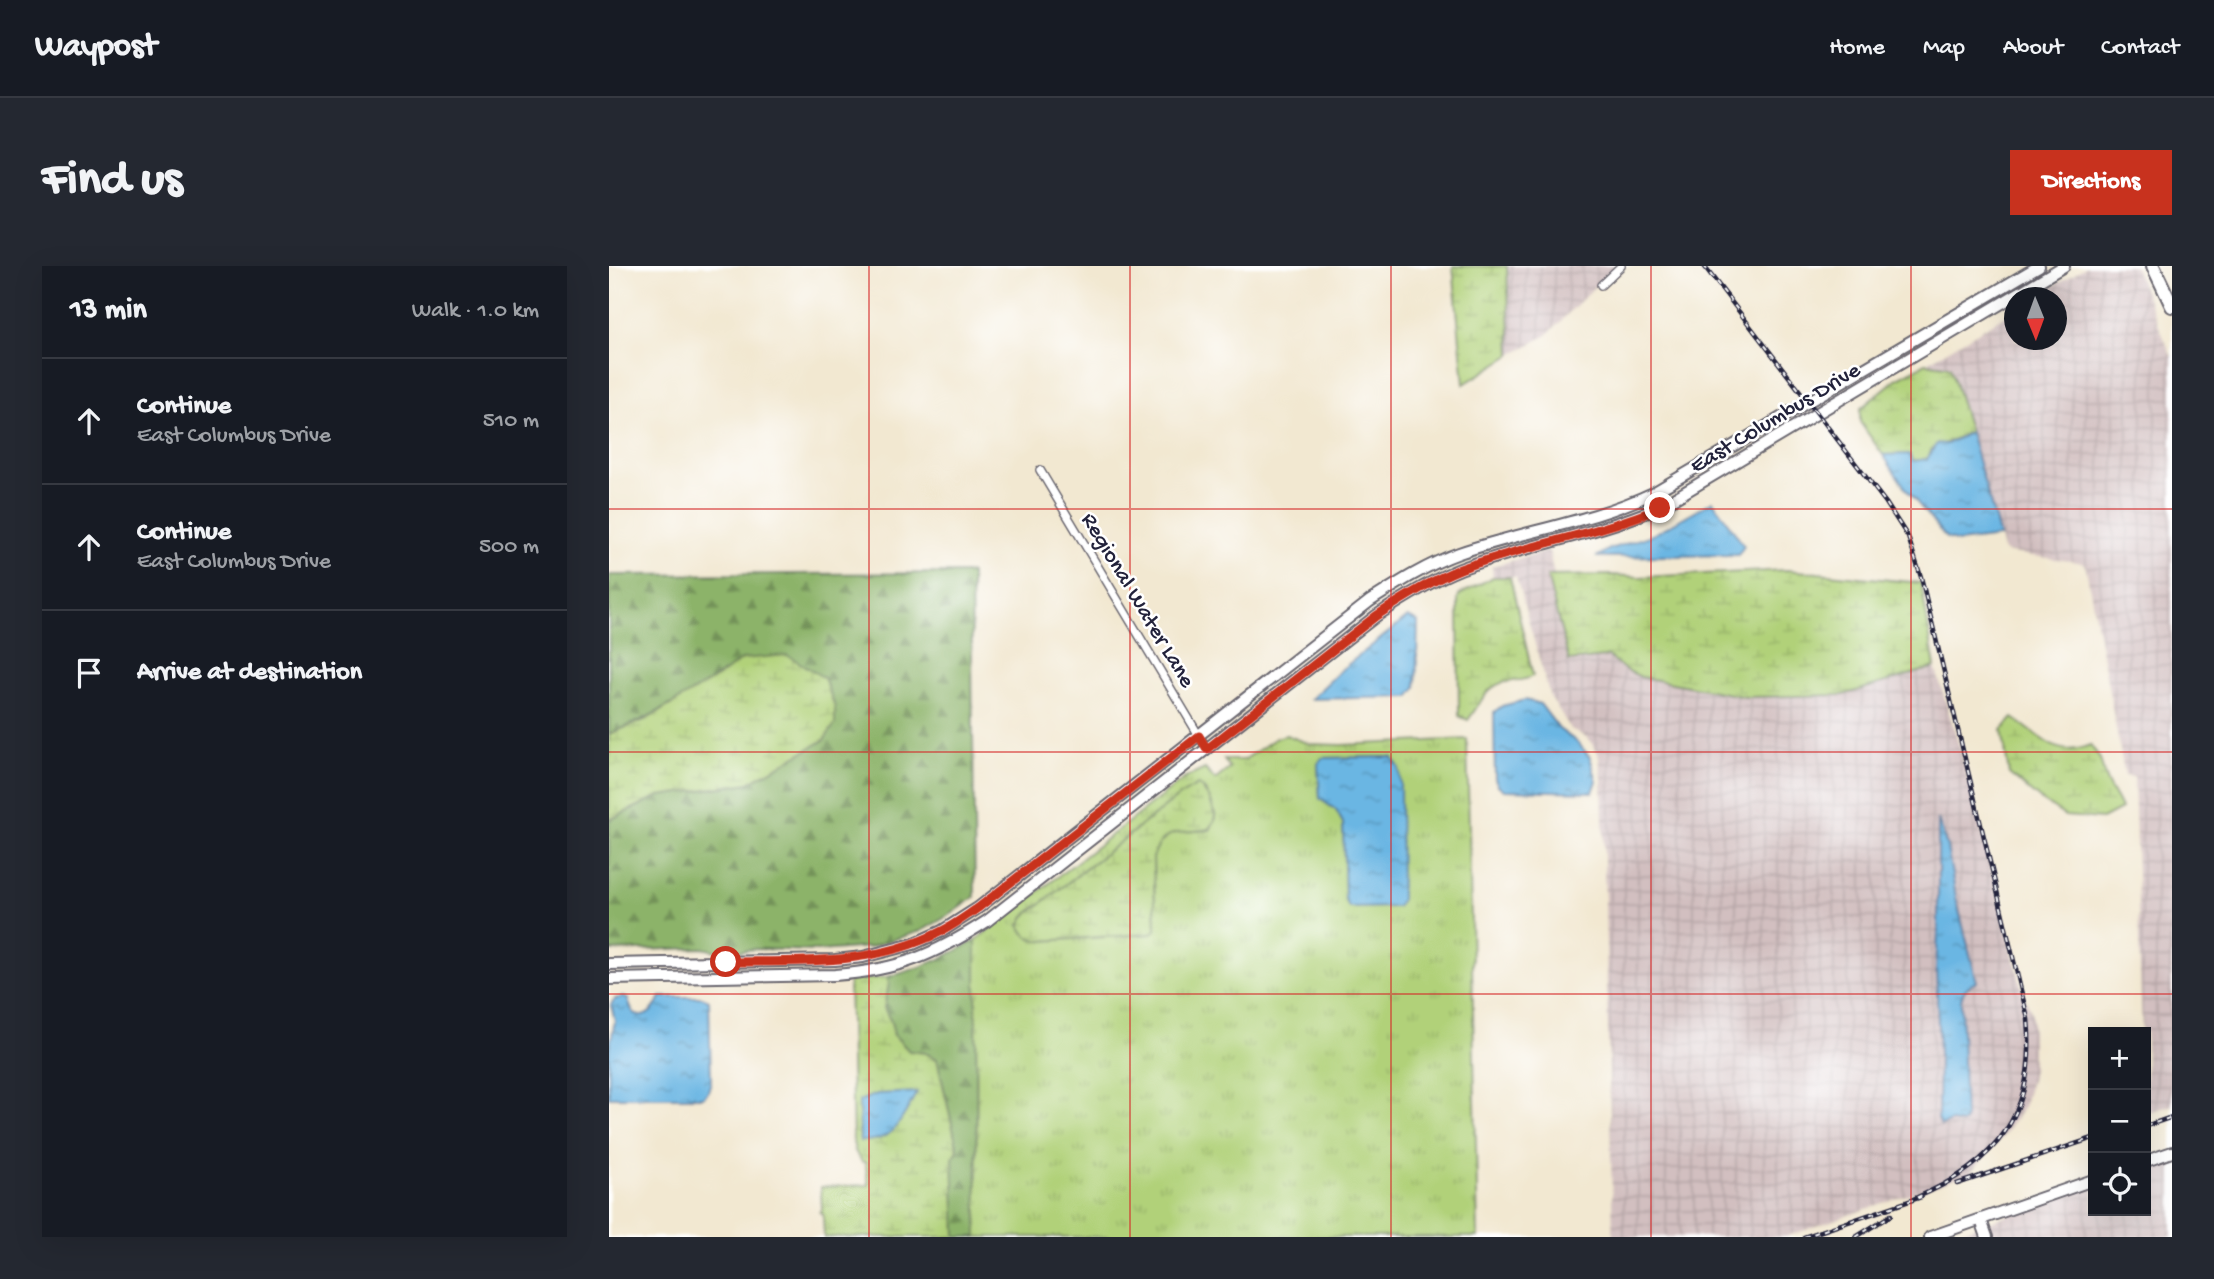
<!DOCTYPE html>
<html lang="en">
<head>
<meta charset="utf-8">
<style>
  :root { --surface:#171b24; --page:#242831; --text:#f1f3f6; --muted:#9ea1a6; --line:#363941; --accent:#c8321e }
  body { margin:0; font-family:"Gochi Hand",sans-serif; background:var(--page); color:var(--text) }
  .controls { position:absolute; right:21px; bottom:21px; display:grid; overflow:hidden; border-radius:0px; box-shadow:0 7px 28px #0002 }
  .controls button { width:63px; height:63px; display:grid; place-items:center; padding:0; border:0; border-bottom:2px solid var(--line); background:var(--surface); color:var(--text); font:35px sans-serif }
  .compass { position:absolute; left:1395px; top:21px; width:63px; height:63px; border-radius:50%; background:var(--surface); box-shadow:0 7px 28px #0002; rotate:179deg }
  .stop { position:absolute; width:21px; height:21px; margin:-16px; border:5px solid #c8321e; border-radius:50%; background:#fff }
  .stop.end { background:#c8321e; border-color:#fff; box-shadow:0 2px 7px #0008 }
  .list { margin:0; padding:0; list-style:none }
  h2 { display:flex; justify-content:space-between; align-items:center; height:91px; margin:0; padding:0 28px; font-size:30px }
  h2 small { font-size:23px; font-weight:400; color:var(--muted) }
  .list li { display:grid; grid-template-columns:46px 1fr auto; gap:21px; align-items:center; box-sizing:border-box; height:126px; padding:0 28px; border-top:2px solid var(--line) }
  .list b { display:block; font-size:26px; white-space:nowrap }
  .list p { margin:0; font-size:23px; white-space:nowrap; color:var(--muted) }
  .list em { font-size:23px; font-style:normal; color:var(--muted) }
  .icon { flex:none; width:38px; height:38px; fill:none; stroke:currentColor; stroke-width:2; stroke-linecap:round; stroke-linejoin:round }
  .map { position:relative; flex:none; width:1563px; height:971px; overflow:hidden; border-radius:0px }
  header { display:flex; align-items:center; gap:42px; box-sizing:border-box; height:98px; padding:0 35px; background:var(--surface); border-bottom:2px solid var(--line) }
  header strong { font-size:33px }
  nav { display:flex; gap:38px; margin-inline-start:auto; font-size:24px }
  .intro { display:flex; align-items:center; justify-content:space-between; box-sizing:border-box; height:168px; padding:0 42px }
  h1 { margin:0; font-size:49px }
  .button { padding:18px 32px; border-radius:0px; background:var(--accent); color:#fff; font-size:24px; font-weight:700 }
  main { display:flex; gap:42px; padding:0 42px }
  aside { flex:1; background:var(--surface); border-radius:0px; box-shadow:0 7px 28px #0002 }
  .map>svg:first-child { display:block }
  .industrial { fill:url(#industrial-grid); fill-rule:evenodd }
  .forest { fill:url(#forest-firs); stroke:#576a52; stroke-width:2 }
  .wetland { fill:url(#wetland-marsh); stroke:#6a7a5a; stroke-width:2 }
  .park { fill:url(#park-tufts); stroke:#6a7a5a; stroke-width:2; fill-rule:evenodd }
  .water { fill:url(#water-ripples); stroke:#466c8f; stroke-width:2 }
  .lines { fill:none; stroke-linecap:round; stroke-linejoin:round }
  .street-casing { stroke:#6b6770; stroke-width:10 }
  .secondary-casing { stroke:#6b6770; stroke-width:14 }
  .primary-casing { stroke:#6b6770; stroke-width:16 }
  .street { stroke:#fff; stroke-width:7 }
  .secondary { stroke:#fff; stroke-width:10 }
  .primary { stroke:#fff; stroke-width:12 }
  .rail-casing { stroke:#22223b; stroke-width:4.5 }
  .rail { stroke:#fff; stroke-width:2; stroke-dasharray:5; stroke-linecap:butt }
  .route { stroke:#c8321e; stroke-width:9 }
  .grid { fill:none; stroke:#d62828; stroke-width:2; stroke-opacity:0.55 }
  .labels { text-anchor:middle; stroke-width:5; stroke-linejoin:round; paint-order:stroke }
  .street-label { font-size:23px; fill:#22223b; stroke:#fff }
</style>
</head>
<body>
<header>
<strong>Waypost</strong>
<nav><a>Home</a><a>Map</a><a>About</a><a>Contact</a></nav>
</header>
<div class="intro"><h1>Find us</h1><a class="button">Directions</a></div>
<main>
<aside>
<h2>13 min<small>Walk · 1.0 km</small></h2>
<ul class="list">
<li><svg class="icon" aria-label="ahead" viewBox="0 0 24 24"><path d="M12 20V5M6 11l6-6 6 6"/></svg><div><b>Continue</b><p>East Columbus Drive</p></div><em>510 m</em></li>
<li><svg class="icon" aria-label="ahead" viewBox="0 0 24 24"><path d="M12 20V5M6 11l6-6 6 6"/></svg><div><b>Continue</b><p>East Columbus Drive</p></div><em>500 m</em></li>
<li><svg class="icon" aria-label="arrive" viewBox="0 0 24 24"><path d="M6 21V4h12l-3 4 3 4H6"/></svg><div><b>Arrive at destination</b></div></li>
</ul>
</aside>
<div class="map">
<svg width="1563" height="971" viewBox="0 0 1563 971">
  <defs>
    <pattern id="industrial-grid" width="8" height="8" patternUnits="userSpaceOnUse" patternTransform="scale(1.75)"><rect width="8" height="8" fill="#d2bfc0"/><path d="M0 4h8M4 0v8" fill="none" stroke="#b4a4a6"/></pattern>
    <pattern id="forest-firs" width="22" height="20" patternUnits="userSpaceOnUse" patternTransform="scale(1.75)"><rect width="22" height="20" fill="#8cb369"/><path d="M5 1l3.5 6h-7zM16 11l3.5 6h-7z" fill="#729158"/></pattern>
    <pattern id="wetland-marsh" width="20" height="14" patternUnits="userSpaceOnUse" patternTransform="scale(1.75)"><rect width="20" height="14" fill="#b1d179"/><path d="M1 5h8M5 5V1M11 12h8M15 12V8" fill="none" stroke="#98b36a"/></pattern>
    <pattern id="park-tufts" width="24" height="20" patternUnits="userSpaceOnUse" patternTransform="scale(1.75)"><rect width="24" height="20" fill="#b1d179"/><path d="M3 7l-1-3M5 7V3M7 7l1-3M15 17l-1-3M17 17v-4M19 17l1-3" fill="none" stroke="#98b36a"/></pattern>
    <pattern id="water-ripples" width="26" height="14" patternUnits="userSpaceOnUse" patternTransform="scale(1.75)"><rect width="26" height="14" fill="#6ab6e3"/><path d="M2 4q2-2 4 0t4 0M15 11q2-2 4 0t4 0" fill="none" stroke="#5794b9"/></pattern>
  </defs>
  <rect width="100%" height="100%" fill="#fff"/>
  <filter id="ink" filterUnits="userSpaceOnUse"><feTurbulence type="fractalNoise" baseFrequency=".0143" numOctaves="2"/><feDisplacementMap in="SourceGraphic" scale="14" xChannelSelector="R" yChannelSelector="G"/><feConvolveMatrix kernelMatrix="1 2 1 2 8 2 1 2 1" color-interpolation-filters="sRGB"/></filter>
  <filter id="wash" filterUnits="userSpaceOnUse"><feTurbulence type="fractalNoise" baseFrequency=".00686" numOctaves="4" result="noise"/><feDisplacementMap in="SourceGraphic" scale="28" xChannelSelector="R" yChannelSelector="G"/><feGaussianBlur stdDeviation="1.57" result="paint"/><feColorMatrix in="noise" values="0 0 0 0 0 0 0 0 0 0 0 0 0 0 0 0 0 1.4 0 .05"/><feComposite in="paint" operator="in"/></filter>
  <g filter="url(#wash)">
    <rect width="100%" height="100%" fill="#f2e8d1"/>
    <g class="industrial">
      <path d="M898 0H1006L938 69 902 89Z"/>
      <path d="M1478 0H1525L1563 91V839L1537 847V766H1533L1525 511 1516 510 1476 297 1395 286 1341 102 1317 97 1405 44 1406 74H1448V32L1426 31Z"/>
      <path d="M940 285 945 310 938 311 960 395 998 388 1015 403 1032 411 1234 429 1326 401 1350 479 1414 727 1423 748V811L1414 841 1396 868 1361 907 1176 971H1004L993 511 989 487 979 472 962 463 941 431 907 311H884L883 300ZM1329 554 1338 581 1348 636 1368 715 1358 721 1353 729 1352 735 1356 854 1353 858 1329 853 1330 788 1327 702 1329 666Z"/>
      <path d="M1563 890V971H1382L1377 957 1484 918V945H1537V900Z"/>
      <path d="M1370 959 1374 971H1334Z"/>
    </g>
    <g class="forest">
      <path d="M362 307 366 631 344 647 312 665 261 681 209 685 147 683 116 687 93 682 0 685V554L50 530 139 517 215 474 134 393C92 423 48 449 0 468V309Z"/>
      <path d="M367 674 368 971H347L343 892 349 884 328 793 316 787 300 785 285 769 282 756 275 743 280 717 278 711C311 703 338 691 367 674Z"/>
    </g>
    <g class="wetland">
      <path d="M844 0H898L902 89 855 118Z"/>
      <path d="M1317 97 1341 101 1361 166 1322 184 1319 193 1303 195 1300 188 1274 189 1251 156V143L1287 113Z"/>
      <path d="M1178 304 1312 317 1326 401 1234 429 1137 431 1032 411 1015 403 998 389 996 391 960 395 938 310 1004 309 1030 311Z"/>
      <path d="M884 311H901L924 410C915 415 907 414 897 416 877 419 870 440 859 454L850 450 849 333 850 329Z"/>
      <path d="M178 389 215 412 226 441V458L215 474 139 517 50 530 0 554V468L38 453 108 411 134 393Z"/>
      <path d="M1404 452C1432 470 1446 494 1481 479 1495 496 1490 493 1496 511 1499 522 1508 532 1512 543L1493 553 1456 550 1432 534 1400 508 1393 464Z"/>
      <path d="M589 518 600 531 607 552 601 563C579 566 551 566 544 592L547 657V664L542 668 433 675C421 673 416 671 411 659L416 650 570 530Z"/>
      <path d="M278 711 280 717 275 742 282 756 285 769 300 785 316 787 328 793 349 884 344 892 347 971H215L214 948 211 946 213 944 212 921 260 919 256 896H253L246 885 244 876 240 715Z"/>
    </g>
    <path class="park" d="M677 469 701 478 733 479 858 473 869 971H368L367 674 576 512 596 503 606 514 621 502 615 494H635L667 472ZM782 491 785 493 789 640 740 642 736 633 734 557 727 544 711 533 709 498 714 492ZM589 519C600 525 604 540 607 552L601 564C575 567 553 560 544 592L547 657V664L542 668 433 675C421 673 416 671 411 659L416 650 570 530Z"/>
    <g class="water">
      <path d="M1361 166 1391 271 1349 276 1337 272 1297 223 1274 189 1300 188 1304 195 1318 193 1328 177 1338 178Z"/>
      <path d="M1104 235 1135 280 1129 289 987 291 1001 283 1043 269Z"/>
      <path d="M799 351 809 356 807 422 800 431 702 433 732 404Z"/>
      <path d="M916 434 931 438 950 463 968 476 981 491 988 515 984 526 895 524 889 519 886 513 885 446 893 440Z"/>
      <path d="M783 491 790 501 791 517 792 635 789 640 786 641 740 642 736 633 734 557 727 544 711 533 709 498 713 492Z"/>
      <path d="M1329 553 1338 581 1348 636 1368 716C1359 719 1353 725 1352 735L1356 854 1353 858 1342 856 1332 860 1329 853 1330 788 1327 702 1329 666Z"/>
      <path d="M14 731 19 733C25 761 43 750 52 731H93L100 734 102 815 99 826 94 831H0V783L6 755 2 738 6 733Z"/>
      <path d="M308 826C292 853 287 876 251 875L250 835 268 828Z"/>
    </g>
  </g>
  <g filter="url(#ink)">
    <g class="lines">
      <defs>
        <g id="street">
          <path d="M992 19 1012 0"/>
          <path d="M431 204 598 483"/>
        </g>
        <g id="secondary">
          <path d="M0 698 226 694 254 691 304 678 333 665 369 642 761 335C789 317 819 298 850 287 915 265 983 256 1044 227L1430 0"/>
          <path d="M0 713 226 709C290 704 325 689 378 655L767 350C794 332 821 315 851 303 917 279 986 269 1051 241L1455 0"/>
          <path d="M1537 895 1563 886"/>
          <path d="M1372 954 1378 971"/>
          <path d="M1321 971 1484 914"/>
        </g>
        <path id="primary" d="M1544 0 1563 40"/>
      </defs>
      <use href="#street" class="street-casing"/>
      <use href="#secondary" class="secondary-casing"/>
      <use href="#primary" class="primary-casing"/>
      <use href="#street" class="street"/>
      <use href="#secondary" class="secondary"/>
      <use href="#primary" class="primary"/>
      <defs>
        <g id="rail">
          <path d="M1095 0 1277 237 1299 271 1312 311 1419 753C1428 847 1388 898 1304 933"/>
          <path d="M1537 860 1563 851"/>
          <path d="M1348 918 1484 872"/>
          <path d="M1195 971 1312 931"/>
          <path d="M1247 971 1282 949"/>
        </g>
      </defs>
      <use href="#rail" class="rail-casing"/>
      <use href="#rail" class="rail"/>
    </g>
  </g>
  <g class="lines" filter="url(#ink)">
    <path class="route" d="M117 696C190 695 266 700 333 665 345 659 357 650 369 642L590 470 598 483 767 350C794 332 821 315 851 303 917 279 986 269 1051 242"/>
  </g>
  <path class="grid" d="M260 0V971M521 0V971M782 0V971M1042 0V971M1302 0V971M0 243H1563M0 486H1563M0 728H1563"/>
  <g class="labels">
    <g class="street-label">
      <text transform="translate(1165 150) rotate(-31)" y="8">East Columbus Drive</text>
      <text transform="translate(531 333) rotate(59)" y="8">Regional Water Lane</text>
    </g>
  </g>
</svg>
<div class="controls">
<button>+</button>
<button>−</button>
<button><svg class="icon" aria-label="locate" viewBox="0 0 24 24"><circle cx="12" cy="12" r="6"/><path d="M12 2v4M12 18v4M2 12h4M18 12h4"/></svg></button>
</div>
<svg class="compass" viewBox="-18 -18 36 36"><path d="M0-13l5 13h-10z" fill="#e53935"/><path d="M0 13l5-13h-10z" fill="#9ea1a6"/></svg>
<div class="stop" style="left:117px;top:696px"></div>
<div class="stop end" style="left:1051px;top:242px"></div>
</div>
</main>
</body>
</html>
